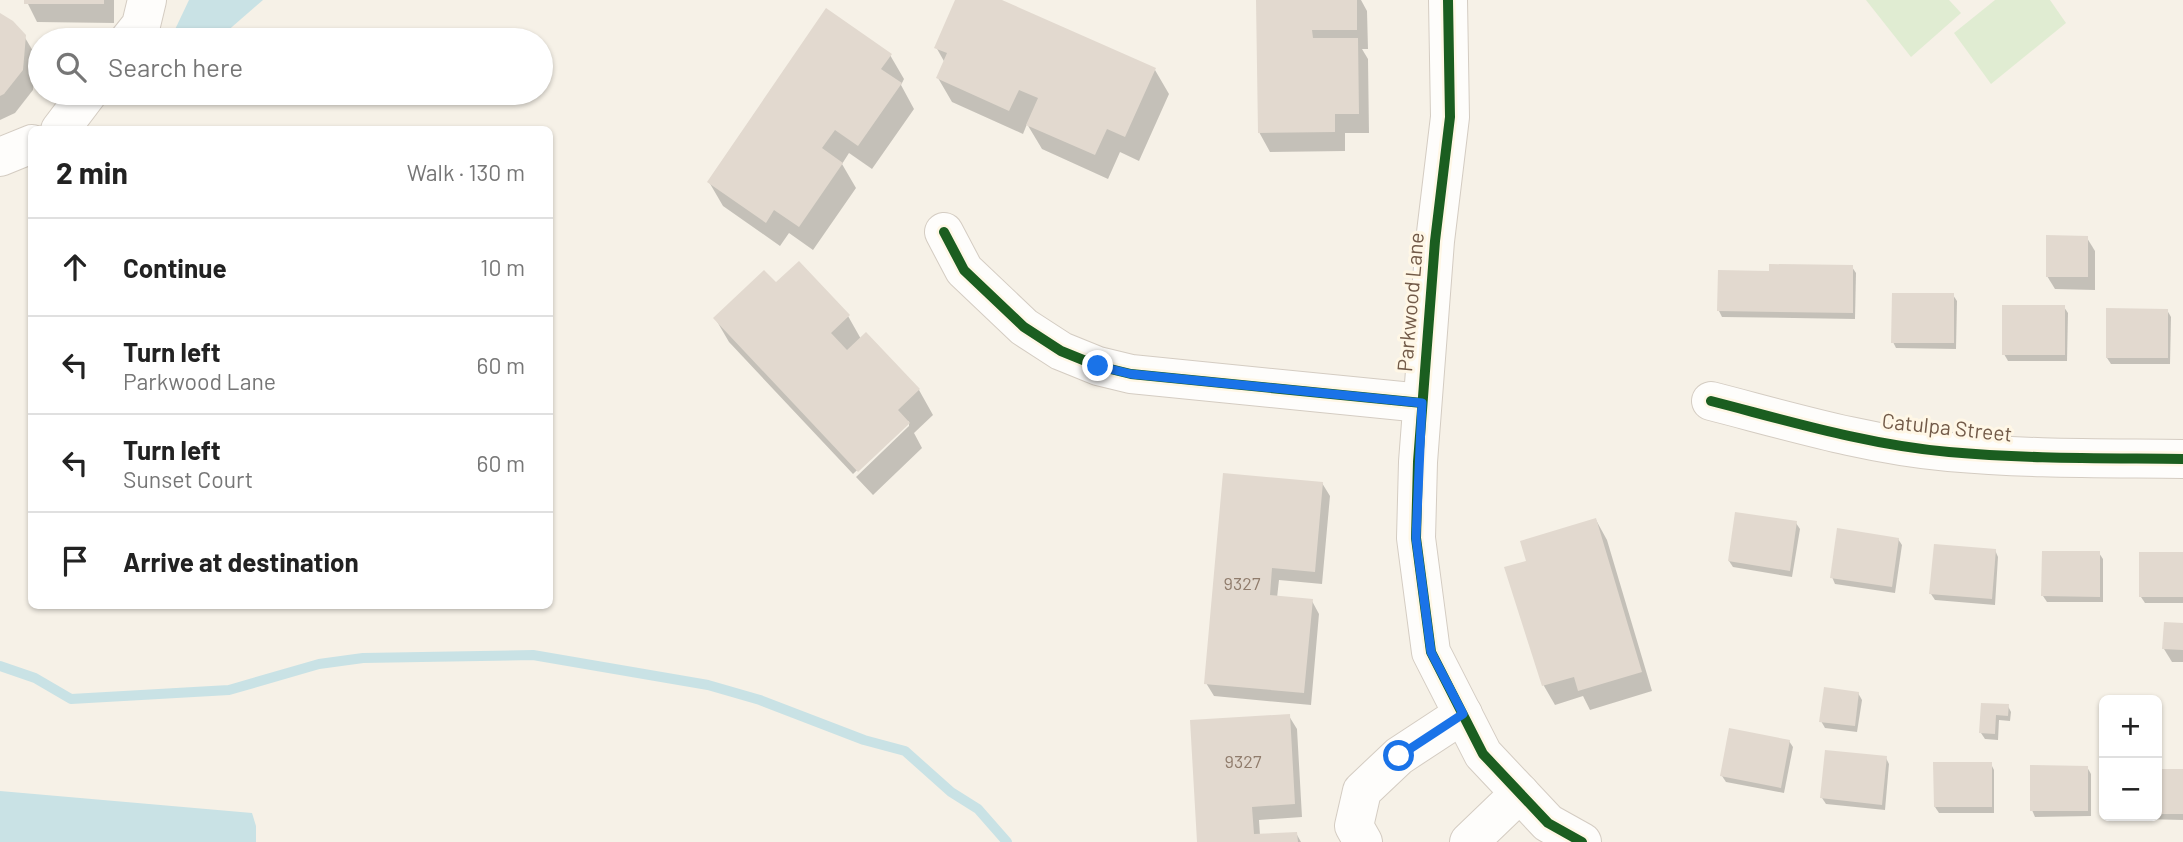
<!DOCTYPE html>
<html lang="en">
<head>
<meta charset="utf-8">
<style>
  :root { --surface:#fff; --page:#f2f2f2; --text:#222; --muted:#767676; --line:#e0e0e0 }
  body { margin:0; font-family:Barlow,sans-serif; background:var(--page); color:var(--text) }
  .controls { position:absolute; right:21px; bottom:21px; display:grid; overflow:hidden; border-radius:10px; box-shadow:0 2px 5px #0004 }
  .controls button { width:63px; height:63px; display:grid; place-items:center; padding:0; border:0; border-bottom:2px solid var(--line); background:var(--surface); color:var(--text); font:35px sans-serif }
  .stop { position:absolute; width:21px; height:21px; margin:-16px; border:5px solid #1a73e8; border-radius:50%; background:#fff }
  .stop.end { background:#1a73e8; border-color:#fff; box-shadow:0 2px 7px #0008 }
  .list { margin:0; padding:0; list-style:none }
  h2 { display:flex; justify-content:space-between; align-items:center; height:91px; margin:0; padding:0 28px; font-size:30px }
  h2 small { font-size:23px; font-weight:400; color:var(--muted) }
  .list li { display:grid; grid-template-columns:46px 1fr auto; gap:21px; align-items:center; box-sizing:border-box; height:98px; padding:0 28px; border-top:2px solid var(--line) }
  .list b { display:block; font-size:26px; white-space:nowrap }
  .list p { margin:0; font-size:23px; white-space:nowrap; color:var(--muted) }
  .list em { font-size:23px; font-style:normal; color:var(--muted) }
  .icon { flex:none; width:38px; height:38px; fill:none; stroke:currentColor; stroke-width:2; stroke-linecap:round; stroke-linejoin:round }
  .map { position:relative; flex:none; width:2183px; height:842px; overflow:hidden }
  .search { position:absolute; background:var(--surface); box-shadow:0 2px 5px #0004; left:28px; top:28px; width:525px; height:77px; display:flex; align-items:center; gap:18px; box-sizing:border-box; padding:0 24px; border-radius:38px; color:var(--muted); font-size:26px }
  .panel { position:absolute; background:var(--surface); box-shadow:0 2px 5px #0004; left:28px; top:126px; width:525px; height:483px; border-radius:10px }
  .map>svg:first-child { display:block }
  .green { fill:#e0ecd2 }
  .water { fill:#c9e2e5 }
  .shadow { fill:#0003 }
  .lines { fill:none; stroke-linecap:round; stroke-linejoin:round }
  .stream { stroke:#c9e2e5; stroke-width:10 }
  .building { fill:#e2d9cf }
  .minor-casing { stroke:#d4ccc2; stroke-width:40 }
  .minor { stroke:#fefdfb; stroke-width:38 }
  .cycleway-casing { stroke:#fff7e6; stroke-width:15 }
  .cycleway { stroke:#1b5e20; stroke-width:10 }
  .route { stroke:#1a73e8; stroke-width:9 }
  .labels { text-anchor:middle; stroke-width:6; stroke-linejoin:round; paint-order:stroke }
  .number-label { font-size:18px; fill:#907c6c }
  .street-label { font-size:21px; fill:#725a48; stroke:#fff7e6 }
</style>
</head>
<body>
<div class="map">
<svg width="2183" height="842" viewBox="0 0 2183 842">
  <rect width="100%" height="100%" fill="#f6f1e7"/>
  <g class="green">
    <path d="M1866 0H1949L1961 13 1911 57Z"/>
    <path d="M1995 0H2050L2066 23 1991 84 1954 33Z"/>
  </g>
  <g class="water">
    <path d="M189 0H263L217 40H170Z"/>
    <path d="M0 791 252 813 256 826V842H0Z"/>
  </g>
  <g class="shadow">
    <path d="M26 0H114V23L37 22Z"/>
    <path d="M957 0H998L1155 70 1169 94 1139 161 1120 152 1108 179 1042 149 1027 124 1023 134 952 102 938 78 945 63 936 47Z"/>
    <path d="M1258 0H1361L1367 11 1368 49H1362L1368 59 1369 133H1345V151L1270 152 1259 132Z"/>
    <path d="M0 16 24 36 36 56 33 90 15 113 0 120Z"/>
    <path d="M890 55 904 79 901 85 914 109 872 169 849 153 842 164 856 188 813 250 789 233 780 246 723 206 709 182Z"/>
    <path d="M2087 238 2095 251V290L2055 289 2047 276Z"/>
    <path d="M1852 267 1856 273 1855 319 1722 317 1719 311 1771 273Z"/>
    <path d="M776 285 848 316 861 339 866 334 919 390 933 415 914 433 922 448 873 495 856 477 909 426V421L853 474 729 342 715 318Z"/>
    <path d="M1953 295 1957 301 1956 349 1896 348 1893 342Z"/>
    <path d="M2064 307 2068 313 2067 361H2008L2004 354Z"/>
    <path d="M2167 310 2171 317 2170 364H2111L2107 358Z"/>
    <path d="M1225 475 1322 483 1330 496 1322 584 1279 580 1277 598 1312 601 1319 614 1311 705 1214 696 1206 683Z"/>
    <path d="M1596 520 1607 540 1652 691 1590 710 1583 696 1555 705 1544 686 1506 568 1528 562Z"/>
    <path d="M1796 523 1800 529 1792 577 1733 567 1729 561Z"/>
    <path d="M1898 539 1902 545 1895 593 1835 584 1832 577Z"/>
    <path d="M1995 550 1998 557 1995 605 1935 600 1931 594Z"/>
    <path d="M2099 553 2103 559V602H2047L2043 596Z"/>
    <path d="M2183 554V603H2145L2141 597Z"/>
    <path d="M2183 625V662H2172L2164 649Z"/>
    <path d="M1858 693 1862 700 1857 732 1825 728 1821 721Z"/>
    <path d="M1983 705 2008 706 2011 712 2010 721 1999 720 1998 740 1985 739 1981 733Z"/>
    <path d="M1289 716 1297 729 1302 817 1259 820 1260 835 1296 833 1301 842H1199Z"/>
    <path d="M1789 741 1793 747 1784 793 1726 782 1722 776Z"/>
    <path d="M1886 758 1889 764 1885 810 1826 804 1822 798Z"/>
    <path d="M1991 764 1994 770V813H1939L1935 807Z"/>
    <path d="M2087 767 2091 774V816L2035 817 2032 810Z"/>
    <path d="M2157 771H2183V820L2142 819 2140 816H2157Z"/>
  </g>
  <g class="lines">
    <path class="stream" d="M0 666 35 678 71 699 229 690 319 664 363 658 533 655 708 685 760 700 864 740 905 751 951 792 978 809 1007 842"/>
  </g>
  <g class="building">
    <rect x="24" y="0" width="80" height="4"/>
    <path d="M955 0H1002L1156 68 1125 137 1107 129 1095 155 1026 125 1038 98 1019 90 1009 111 936 78 947 53 934 48Z"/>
    <path d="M1256 0H1357V30H1312L1313 38H1358L1359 114H1335V132L1258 133Z"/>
    <path d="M826 8 892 54 881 69 902 83 858 146 835 130 822 148 843 163 799 227 774 210 766 223 707 182Z"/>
    <path d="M0 13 13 21 26 35 23 70 4 94 0 96Z"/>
    <path d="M2046 235 2088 236V277H2046Z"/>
    <path d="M799 261 850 315 831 333 847 350 866 332 920 389 898 410 910 423 858 472 713 318 764 270 776 282Z"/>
    <path d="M1769 264 1853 265V313L1717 311 1718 270 1769 271Z"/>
    <path d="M1892 293H1954V343H1891Z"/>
    <rect x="2002" y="305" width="63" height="50"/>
    <path d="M2106 308 2168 309V358H2106Z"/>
    <path d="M1223 473 1323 482 1315 572 1272 568 1270 595 1313 599 1304 693 1204 684Z"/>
    <path d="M1735 512 1797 521 1790 571 1728 561Z"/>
    <path d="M1596 518 1642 672 1578 691 1574 677 1542 686 1504 567 1526 561 1520 541Z"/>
    <path d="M1837 528 1899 538 1892 587 1830 578Z"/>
    <path d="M1934 544 1996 549 1992 599 1929 594Z"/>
    <path d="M2042 551H2100V597L2041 596Z"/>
    <rect x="2139" y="552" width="44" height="45"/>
    <path d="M2164 622 2183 623V650L2162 649Z"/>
    <path d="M1824 687 1859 692 1855 726 1819 722Z"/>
    <path d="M1981 703 2009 704 2008 716 1996 715 1995 734 1979 733Z"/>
    <path d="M1290 714 1295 804 1252 807 1254 834 1297 832 1298 842H1197L1190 720Z"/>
    <path d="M1729 728 1790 740 1781 788 1720 776Z"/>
    <path d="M1825 750 1887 756 1882 805 1820 798Z"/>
    <path d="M1933 762H1992V807H1934Z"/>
    <path d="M2030 765 2088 766V811H2030Z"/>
    <rect x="2157" y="769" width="26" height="45"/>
  </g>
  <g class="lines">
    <defs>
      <g id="minor">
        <path d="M1448 0 1450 117 1435 241 1418 462 1416 538 1431 652 1483 754 1548 823 1582 842"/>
        <path d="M129 40 141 25 147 0"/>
        <path d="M60 130 88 93"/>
        <path d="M0 157 32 144"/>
        <path d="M944 232 964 270 1024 327 1061 351 1098 366 1131 374 1422 403"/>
        <path d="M1711 401C1789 421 1868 445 1949 452 2027 459 2105 458 2183 459"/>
        <path d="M1363 842 1354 826 1362 791 1399 756 1463 714"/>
        <path d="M1469 842 1520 793"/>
      </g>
    </defs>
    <use href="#minor" class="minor-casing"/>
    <use href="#minor" class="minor"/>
    <defs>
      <g id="cycleway">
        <path d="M1448 0 1450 117 1435 241 1418 462 1416 538 1431 652 1483 754 1548 823 1582 842"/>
        <path d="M944 232 964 270 1024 327 1061 351 1098 366 1131 374 1422 403"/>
        <path d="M1711 401C1789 421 1868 445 1949 452 2027 459 2105 458 2183 459"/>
      </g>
    </defs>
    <use href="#cycleway" class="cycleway-casing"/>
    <use href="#cycleway" class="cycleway"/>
  </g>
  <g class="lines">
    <path class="route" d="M1098 366 1131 374 1422 403 1416 538 1431 652 1463 714 1399 756"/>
  </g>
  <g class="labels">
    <g class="number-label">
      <text x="1242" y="590">9327</text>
      <text x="1243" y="768">9327</text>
    </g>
    <g class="street-label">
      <text transform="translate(1411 302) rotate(-85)" y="7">Parkwood Lane</text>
      <text transform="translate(1947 428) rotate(6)" y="7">Catulpa Street</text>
    </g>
  </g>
</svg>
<div class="controls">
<button>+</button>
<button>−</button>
</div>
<div class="stop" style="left:1399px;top:756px"></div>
<div class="stop end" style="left:1098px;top:366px"></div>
<div class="search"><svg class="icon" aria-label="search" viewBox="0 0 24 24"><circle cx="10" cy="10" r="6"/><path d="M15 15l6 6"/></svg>Search here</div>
<section class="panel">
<h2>2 min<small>Walk · 130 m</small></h2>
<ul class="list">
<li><svg class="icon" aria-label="ahead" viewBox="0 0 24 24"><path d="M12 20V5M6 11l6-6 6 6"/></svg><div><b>Continue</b></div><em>10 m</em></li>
<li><svg class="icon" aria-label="left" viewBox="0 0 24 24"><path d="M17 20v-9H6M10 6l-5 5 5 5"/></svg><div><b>Turn left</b><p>Parkwood Lane</p></div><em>60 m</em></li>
<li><svg class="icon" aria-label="left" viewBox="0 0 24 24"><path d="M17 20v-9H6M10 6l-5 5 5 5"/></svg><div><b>Turn left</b><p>Sunset Court</p></div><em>60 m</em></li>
<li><svg class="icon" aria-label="arrive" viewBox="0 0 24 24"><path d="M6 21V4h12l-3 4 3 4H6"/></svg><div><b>Arrive at destination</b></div></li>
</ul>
</section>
</div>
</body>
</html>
